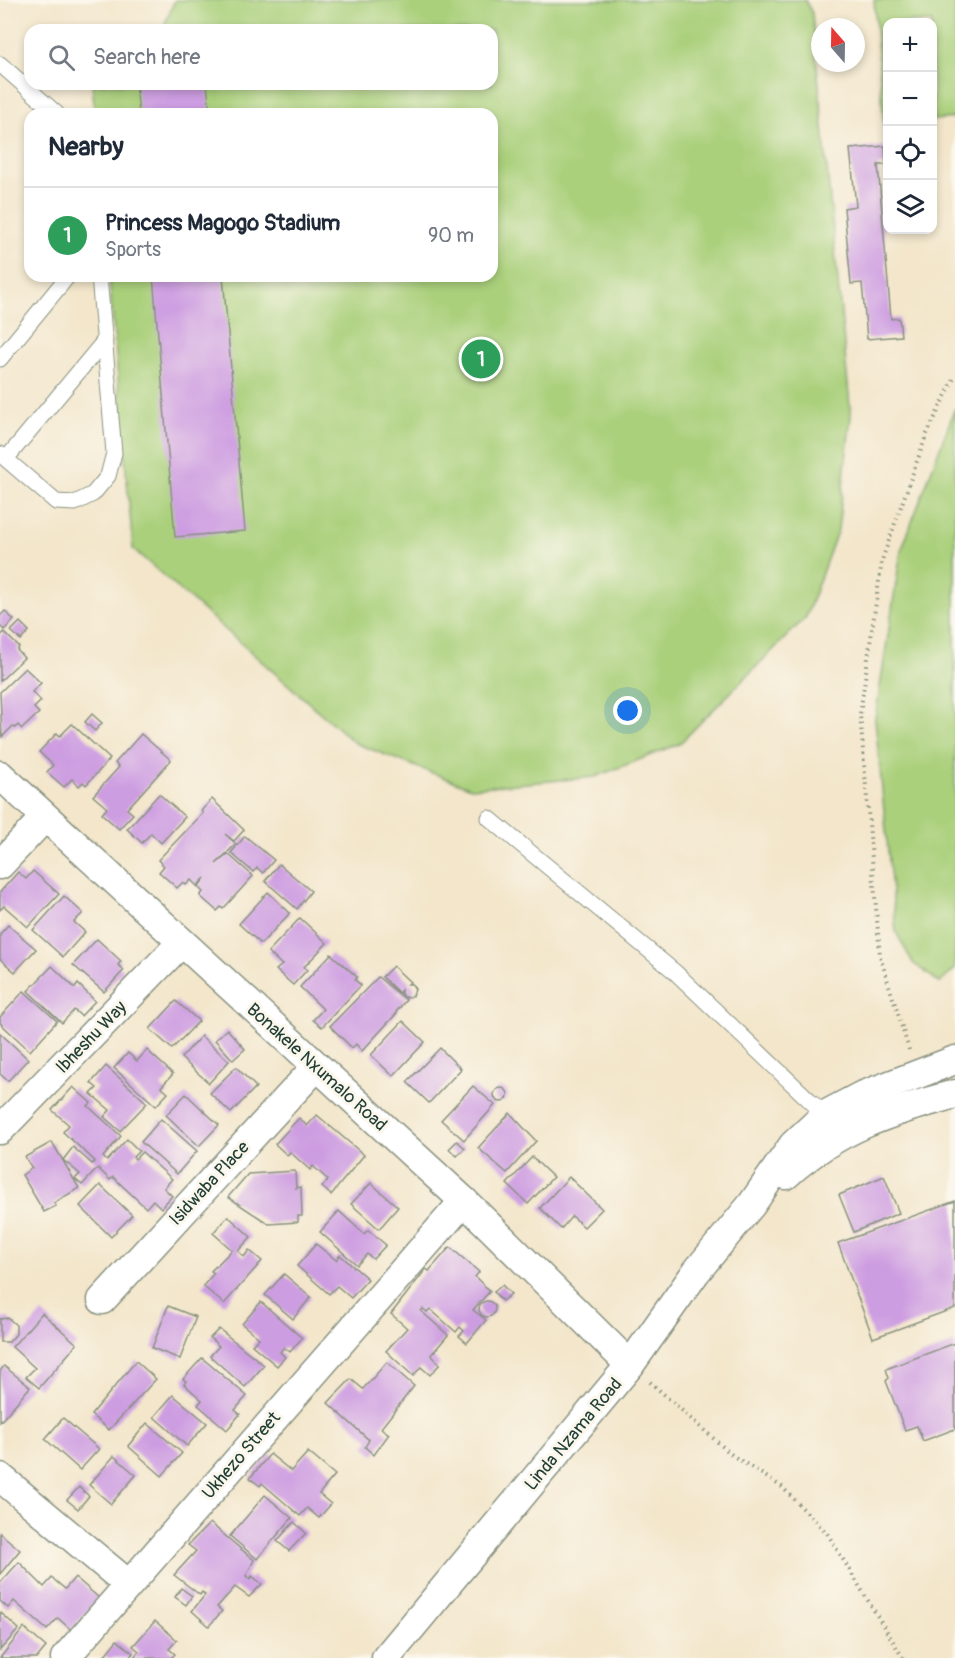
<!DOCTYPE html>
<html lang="en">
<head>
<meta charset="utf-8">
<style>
  :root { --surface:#fff; --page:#f6f6f7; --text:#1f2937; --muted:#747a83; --line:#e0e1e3; --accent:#d1495b }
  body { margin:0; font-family:Pangolin,sans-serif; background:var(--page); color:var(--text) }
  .controls { position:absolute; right:18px; top:18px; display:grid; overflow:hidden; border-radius:12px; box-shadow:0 3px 9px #0003 }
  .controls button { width:54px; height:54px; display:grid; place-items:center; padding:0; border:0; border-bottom:2px solid var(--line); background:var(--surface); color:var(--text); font:30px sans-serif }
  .compass { position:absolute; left:811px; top:18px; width:54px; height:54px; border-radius:50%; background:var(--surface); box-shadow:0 3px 9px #0003; rotate:340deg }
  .you { position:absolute; left:628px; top:711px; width:21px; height:21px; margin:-15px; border:4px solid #fff; border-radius:50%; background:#1a73e8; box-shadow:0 0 0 9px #1a73e833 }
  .badge { display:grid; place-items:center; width:39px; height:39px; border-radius:50%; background:var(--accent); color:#fff; font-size:20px; font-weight:700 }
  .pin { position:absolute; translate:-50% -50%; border:3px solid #fff; box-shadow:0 2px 6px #0006 }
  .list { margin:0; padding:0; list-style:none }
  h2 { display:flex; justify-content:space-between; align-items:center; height:78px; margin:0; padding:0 24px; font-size:26px }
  h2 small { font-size:20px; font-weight:400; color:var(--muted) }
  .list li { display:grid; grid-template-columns:39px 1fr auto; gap:18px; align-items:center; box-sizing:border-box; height:96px; padding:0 24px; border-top:2px solid var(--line) }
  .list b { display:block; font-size:22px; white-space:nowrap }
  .list p { margin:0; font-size:20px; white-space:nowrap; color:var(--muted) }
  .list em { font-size:20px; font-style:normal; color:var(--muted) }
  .icon { flex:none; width:33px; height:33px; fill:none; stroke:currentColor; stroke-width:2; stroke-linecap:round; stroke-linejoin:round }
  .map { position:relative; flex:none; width:955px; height:1658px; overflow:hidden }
  .search { position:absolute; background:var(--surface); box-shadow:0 3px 9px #0003; left:24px; top:24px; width:474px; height:66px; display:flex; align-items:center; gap:15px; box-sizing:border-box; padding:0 21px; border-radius:18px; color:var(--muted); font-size:22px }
  .panel { position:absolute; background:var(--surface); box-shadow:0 3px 9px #0003; left:24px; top:108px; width:474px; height:174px; border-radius:18px }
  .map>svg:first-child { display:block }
  .green { fill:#aad07b; stroke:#648658; stroke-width:1.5 }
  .building { fill:#cd9de1 }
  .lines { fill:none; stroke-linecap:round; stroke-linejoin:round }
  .service-casing { stroke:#899280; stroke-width:17 }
  .minor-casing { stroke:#899280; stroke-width:31 }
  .path { stroke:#899280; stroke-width:4; stroke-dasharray:1.5 4.5; stroke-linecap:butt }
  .service { stroke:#fff; stroke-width:15 }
  .minor { stroke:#fff; stroke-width:28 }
  .labels { text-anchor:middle; stroke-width:6; stroke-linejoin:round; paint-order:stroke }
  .street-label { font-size:18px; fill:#1f3d34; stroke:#fbf7ec }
</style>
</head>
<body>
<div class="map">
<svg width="955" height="1658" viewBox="0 0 955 1658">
  <rect width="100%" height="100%" fill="#fbf7ec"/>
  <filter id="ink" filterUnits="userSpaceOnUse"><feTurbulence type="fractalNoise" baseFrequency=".0167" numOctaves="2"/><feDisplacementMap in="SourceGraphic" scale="12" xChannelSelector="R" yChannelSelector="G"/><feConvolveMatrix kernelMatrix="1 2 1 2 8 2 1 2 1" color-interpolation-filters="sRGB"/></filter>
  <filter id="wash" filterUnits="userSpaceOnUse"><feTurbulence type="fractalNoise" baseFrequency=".008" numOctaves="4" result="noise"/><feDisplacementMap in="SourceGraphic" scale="24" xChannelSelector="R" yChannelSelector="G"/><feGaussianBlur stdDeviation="1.35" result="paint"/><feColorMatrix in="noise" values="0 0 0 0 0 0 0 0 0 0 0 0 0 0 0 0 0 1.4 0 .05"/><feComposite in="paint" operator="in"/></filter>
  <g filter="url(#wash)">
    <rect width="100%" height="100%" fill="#f3e6cb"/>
    <g class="green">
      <path d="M175 0H805L812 13 851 416 838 529 806 617 679 744 595 777 471 788 355 743 133 549 109 276H492V114H95L92 84H492V30H162Z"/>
      <path d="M874 0H955V118L933 120 932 22H888V124L884 125Z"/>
      <path d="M955 408V969L940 983 913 963 896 932 875 719 901 551Z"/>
    </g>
    <g id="blocks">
      <g class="building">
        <path d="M136 84H207L210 114H139Z"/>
        <path d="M885 146 886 165H878L891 319 899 318 901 336 867 339 862 283 851 284 844 208 856 206 850 149Z"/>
        <path d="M153 276H223L245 531 175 537Z"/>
        <path d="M5 611 14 620 4 630 0 626V616Z"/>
        <path d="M20 622 29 631 21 640 11 631Z"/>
        <path d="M4 632 19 647 17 650 24 658 0 681V637Z"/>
        <path d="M25 668 41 683 32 692 41 701 34 708 39 713 22 729 18 725 15 728 13 726 2 737 0 692Z"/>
        <path d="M92 714 102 723 95 731 85 722Z"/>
        <path d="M72 724 110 759 86 785 83 782 79 786 72 779 64 787 47 772 53 765 39 752 57 733 60 736Z"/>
        <path d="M141 734 171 760 127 809 133 814 119 829 102 814 107 808 93 796 119 767 115 763Z"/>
        <path d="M159 794 185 817 161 843 151 833 142 843 127 829Z"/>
        <path d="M212 799 244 830 234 841 225 834 236 844 216 864 228 854 253 876 223 909 221 907 217 911 200 896 203 892 198 887 205 878 197 886 191 880 186 885 183 882 177 888 159 872 164 866 158 860 203 813 201 811Z"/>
        <path d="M245 836 274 860 263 873 257 868 253 872 231 853Z"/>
        <path d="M279 864 311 891 297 909 265 881Z"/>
        <path d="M33 871 59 894 28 927 4 906 0 910V892L18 872 26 879Z"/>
        <path d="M268 892 290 913 261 944 239 924Z"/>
        <path d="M64 896 83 913 74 922 85 932 63 957 33 930Z"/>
        <path d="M300 918 327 943 304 967 307 970 293 985 276 970 282 965 268 952Z"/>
        <path d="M8 925 36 949 15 972 0 959V934Z"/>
        <path d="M97 939 121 961 118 965 124 970 104 992 73 965Z"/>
        <path d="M331 954 357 977 355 980 361 985 322 1027 313 1020 323 1009 300 987Z"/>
        <path d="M52 966 75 988 78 984 95 1001 81 1016 74 1010 62 1023 28 991Z"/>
        <path d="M393 966 410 982 408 984H412L415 989 413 996 406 998 401 994V990L399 993 382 977Z"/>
        <path d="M378 977 406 1000 396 1012 397 1013 362 1051 356 1044 352 1048 330 1026Z"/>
        <path d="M24 991 57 1021 30 1051 0 1023V1017Z"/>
        <path d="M176 1001 199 1021 172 1049 150 1029Z"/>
        <path d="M403 1021 425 1042 393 1076 371 1055Z"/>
        <path d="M227 1029 245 1049 233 1060 215 1040Z"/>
        <path d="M0 1033 28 1059 8 1081 0 1074Z"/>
        <path d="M201 1036 229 1061 209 1083 181 1058Z"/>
        <path d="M440 1048 461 1069 429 1103 407 1082Z"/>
        <path d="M147 1050 173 1074 161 1087 168 1093 156 1106 114 1068 128 1053 137 1061Z"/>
        <path d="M106 1066 147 1103 120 1131 104 1117 110 1110 91 1094 97 1088 91 1083Z"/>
        <path d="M236 1067 256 1087 231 1113 210 1093Z"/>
        <path d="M473 1086 495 1105 464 1140 441 1120Z"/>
        <path d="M73 1087 91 1103 88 1106 121 1136 103 1157 107 1161 127 1139 139 1151 133 1157 135 1159 142 1152 172 1179 164 1188 172 1196 161 1208 153 1200 146 1208 113 1177 110 1180 98 1168 82 1185 75 1179 80 1174 63 1160 73 1147 92 1164 95 1161 63 1132 69 1125 52 1110Z"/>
        <circle cx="501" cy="1095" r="7"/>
        <path d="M186 1094 219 1125 199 1146 166 1115Z"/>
        <path d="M510 1113 536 1141 507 1173 478 1148Z"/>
        <path d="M317 1115 364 1155 331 1195 322 1187 328 1180 313 1166 310 1170 290 1152 287 1155 275 1144 299 1118 307 1126Z"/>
        <path d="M161 1119 197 1151 177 1174 141 1142Z"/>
        <path d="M457 1141 465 1148 457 1156 449 1149Z"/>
        <path d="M52 1142 79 1188 54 1203 56 1206 44 1212 22 1175 32 1168 25 1157Z"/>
        <path d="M532 1157 553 1177 528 1204 507 1184Z"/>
        <path d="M295 1171 296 1188 301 1187 302 1216H298V1222L269 1224 228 1197 248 1174Z"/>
        <path d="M884 1176 899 1213 854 1232 839 1195Z"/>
        <path d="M569 1177 602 1209 584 1227 572 1216 561 1229 540 1208Z"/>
        <path d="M371 1183 398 1207 379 1229 351 1204Z"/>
        <path d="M100 1185 132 1215 111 1237 80 1206Z"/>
        <path d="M955 1201V1308L873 1338 838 1243Z"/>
        <path d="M339 1211 364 1234 368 1230 386 1245 373 1259 367 1254 357 1265 320 1232Z"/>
        <path d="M228 1216 251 1237 238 1251 244 1257 249 1250 262 1261 224 1304 203 1286 214 1273 211 1271 232 1250 213 1233Z"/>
        <path d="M316 1244 336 1260 340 1255 368 1279 351 1298 337 1286 329 1294 297 1266Z"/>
        <path d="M450 1247 479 1272 475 1277 490 1291 473 1310 486 1320 467 1343 459 1336 464 1331 460 1327 456 1332 430 1309 427 1312 423 1309 421 1311 448 1335 431 1355 440 1364 430 1375 421 1367 413 1376 386 1351 407 1328 391 1314 426 1269 429 1271Z"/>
        <path d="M284 1274 311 1297 293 1319 265 1295Z"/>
        <path d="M502 1285 511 1294 502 1301 494 1292Z"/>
        <circle cx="487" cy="1309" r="8"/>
        <path d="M261 1302 302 1338 290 1352 284 1347 280 1352 285 1357 277 1366 252 1345 259 1338 242 1324Z"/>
        <path d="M168 1306 196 1317 180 1359 152 1348Z"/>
        <path d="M42 1313 77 1344 39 1388 26 1377 35 1368 12 1347Z"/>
        <path d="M8 1318 16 1325V1334L9 1342H0V1319Z"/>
        <path d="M219 1329 264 1365 245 1387 210 1356 219 1346 210 1338Z"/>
        <path d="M955 1343V1429L923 1441 917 1426 905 1430 886 1381 889 1378 886 1369Z"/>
        <path d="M202 1358 247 1396 235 1410 240 1414 227 1430 198 1405 202 1400 184 1384 186 1381 183 1379Z"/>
        <path d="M136 1361 156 1379 109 1430 91 1415Z"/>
        <path d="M387 1362 414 1386 381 1428 389 1434 374 1455 365 1447 369 1440 328 1403 351 1379 363 1389Z"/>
        <path d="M4 1366 30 1387 0 1422V1371Z"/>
        <path d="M173 1395 207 1423 187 1446 154 1417Z"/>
        <path d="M63 1418 99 1449 80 1470 45 1439Z"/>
        <path d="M147 1423 182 1453 162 1476 128 1446Z"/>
        <path d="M308 1452 335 1475 319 1494 331 1504 319 1518 307 1508 300 1516 262 1483 260 1486 250 1478 270 1454 291 1471Z"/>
        <path d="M114 1456 136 1475 111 1504 89 1485Z"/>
        <path d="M79 1487 89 1496 78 1509 67 1500Z"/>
        <path d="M265 1495 292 1518 257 1559 230 1536Z"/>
        <path d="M294 1522 306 1533 289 1551 277 1541Z"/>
        <path d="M210 1523 254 1560 246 1576 250 1579 252 1576 262 1584 249 1597 235 1587 217 1607 222 1611 209 1626 192 1611 205 1595 202 1592 200 1595 174 1575 196 1551 188 1545Z"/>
        <path d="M0 1533 20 1550 0 1574Z"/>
        <path d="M19 1562 44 1587 52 1578 65 1589 75 1577 99 1598 71 1630 58 1618 47 1630 14 1601 8 1608 0 1601V1583Z"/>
        <path d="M181 1588 192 1596 186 1605 175 1597Z"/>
        <path d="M0 1612 19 1629 0 1650Z"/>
        <path d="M155 1621 177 1640 169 1649 175 1654 171 1658H133L139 1651 133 1646Z"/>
        <path d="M24 1628 46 1647 37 1658H0Z"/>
        <path d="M117 1640 133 1653 129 1658H108L105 1655Z"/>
      </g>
    </g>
  </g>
  <g filter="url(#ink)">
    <use href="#blocks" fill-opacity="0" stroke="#899280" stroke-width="1.5"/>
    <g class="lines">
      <defs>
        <g id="service">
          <path d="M0 64 57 114"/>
          <path d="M0 359 68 276"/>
          <path d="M0 454 56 502 75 503 93 494 108 476 114 453 99 276"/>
          <path d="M6 459 105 340"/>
          <path d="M489 818 675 972 825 1115"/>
        </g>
        <g id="minor">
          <path d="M0 775 464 1201 630 1365"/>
          <path d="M0 865 45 817"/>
          <path d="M0 1130 181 943"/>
          <path d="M786 1175C839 1127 888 1113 955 1094"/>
          <path d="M102 1300 316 1067"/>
          <path d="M0 1477 128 1584"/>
          <path d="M65 1658 464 1201"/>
          <path d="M386 1658 630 1365 696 1272 752 1204 793 1145 825 1115 861 1096 955 1060"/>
        </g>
      </defs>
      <use href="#service" class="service-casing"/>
      <use href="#minor" class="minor-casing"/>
      <g class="path">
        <path d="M909 1050 880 956 860 714 882 560 926 436 955 376"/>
        <path d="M650 1382 732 1455 782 1487 827 1533 903 1658"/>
      </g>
      <use href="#service" class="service"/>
      <use href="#minor" class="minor"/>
    </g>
  </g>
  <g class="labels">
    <g class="street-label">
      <text transform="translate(91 1037) rotate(-46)" y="6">Ibheshu Way</text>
      <text transform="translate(317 1067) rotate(42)" y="6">Bonakele Nxumalo Road</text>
      <text transform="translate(209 1183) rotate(-47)" y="6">Isidwaba Place</text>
      <text transform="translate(573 1434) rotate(-50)" y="6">Linda Nzama Road</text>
      <text transform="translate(241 1455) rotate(-49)" y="6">Ukhezo Street</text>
    </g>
  </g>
</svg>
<div class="controls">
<button>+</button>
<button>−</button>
<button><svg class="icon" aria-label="locate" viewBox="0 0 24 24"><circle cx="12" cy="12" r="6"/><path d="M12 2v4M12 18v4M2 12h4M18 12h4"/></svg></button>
<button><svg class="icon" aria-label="layers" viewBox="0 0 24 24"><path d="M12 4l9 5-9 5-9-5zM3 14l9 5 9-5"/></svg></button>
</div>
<svg class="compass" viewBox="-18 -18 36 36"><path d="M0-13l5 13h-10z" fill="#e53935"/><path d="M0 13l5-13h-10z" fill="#747a83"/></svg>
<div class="you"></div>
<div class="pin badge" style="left:481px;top:359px;background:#2e9e5b">1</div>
<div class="search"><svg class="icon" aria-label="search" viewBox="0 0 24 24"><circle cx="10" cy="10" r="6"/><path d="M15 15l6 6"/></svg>Search here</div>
<section class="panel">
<h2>Nearby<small></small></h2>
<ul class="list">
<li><span class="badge" style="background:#2e9e5b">1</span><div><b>Princess Magogo Stadium</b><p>Sports</p></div><em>90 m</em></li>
</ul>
</section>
</div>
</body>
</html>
